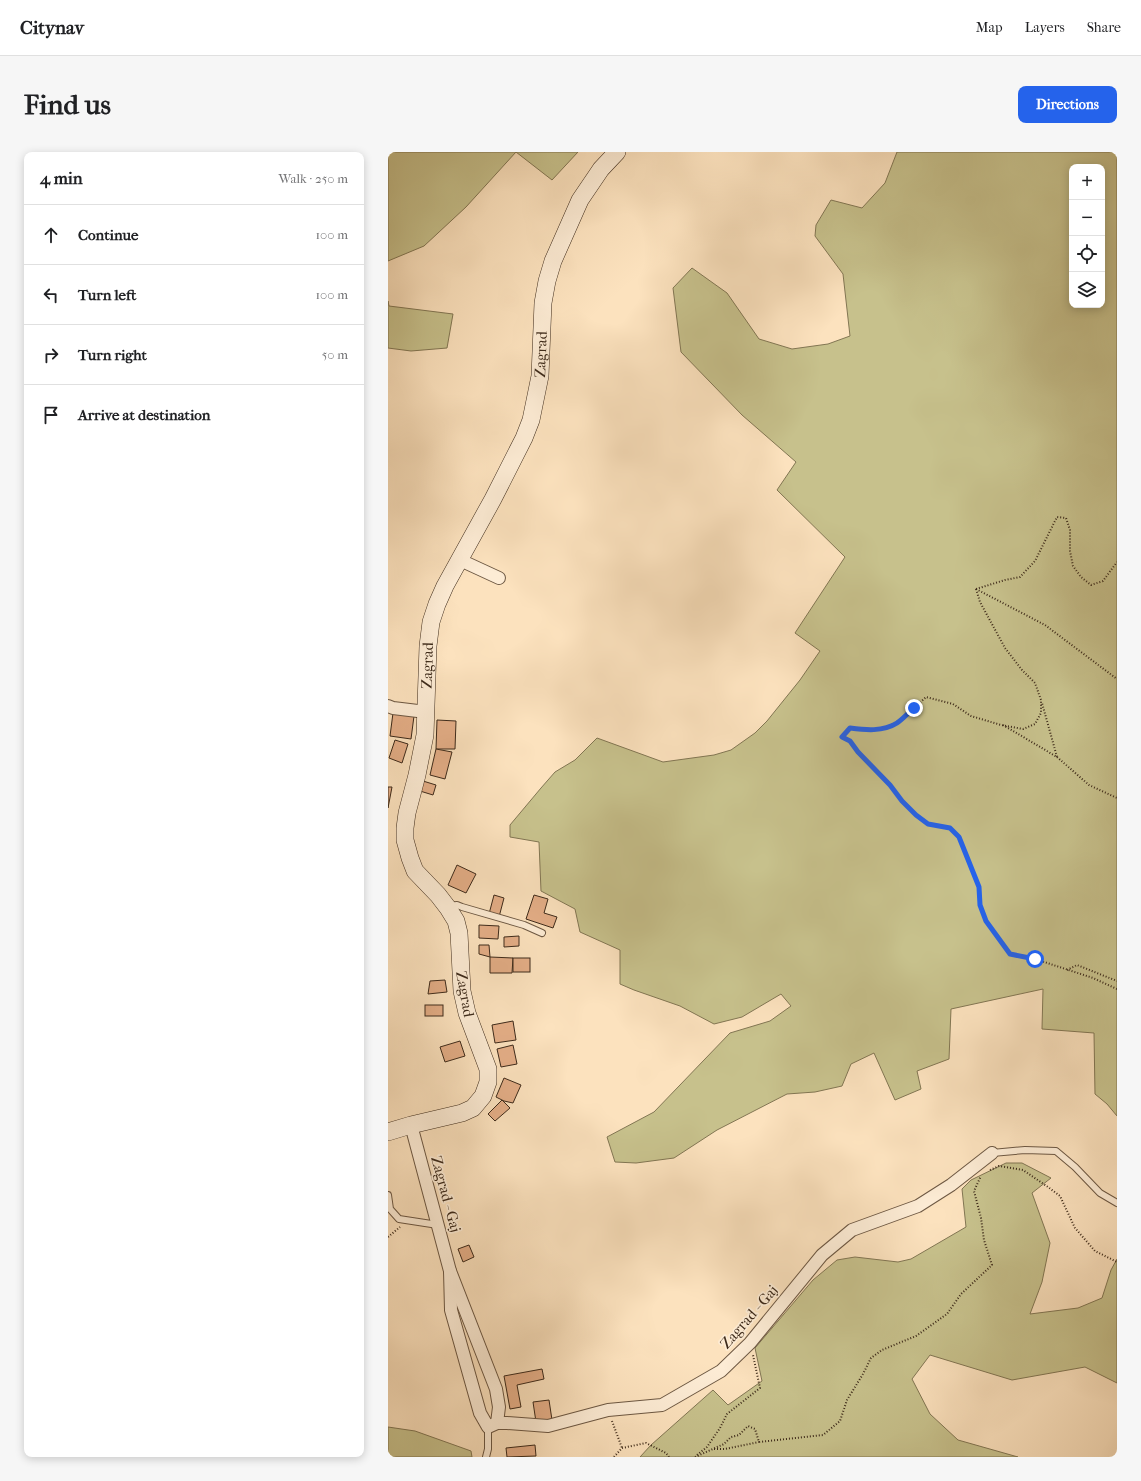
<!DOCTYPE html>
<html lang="en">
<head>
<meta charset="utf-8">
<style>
  :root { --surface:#fff; --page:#f6f6f6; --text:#202124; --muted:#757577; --line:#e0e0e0; --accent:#2563eb }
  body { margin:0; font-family:"IM FELL French Canon",serif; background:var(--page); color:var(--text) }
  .controls { position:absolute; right:12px; top:12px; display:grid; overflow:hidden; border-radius:8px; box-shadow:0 2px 10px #0003 }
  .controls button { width:36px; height:36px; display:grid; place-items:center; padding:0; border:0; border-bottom:1px solid var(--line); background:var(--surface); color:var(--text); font:20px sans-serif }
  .stop { position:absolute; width:12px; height:12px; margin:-9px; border:3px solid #2563eb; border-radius:50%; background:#fff }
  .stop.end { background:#2563eb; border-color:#fff; box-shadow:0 1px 4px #0008 }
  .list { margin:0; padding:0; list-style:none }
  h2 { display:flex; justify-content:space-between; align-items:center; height:52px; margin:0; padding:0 16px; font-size:17px }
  h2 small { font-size:13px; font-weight:400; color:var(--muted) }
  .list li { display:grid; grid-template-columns:26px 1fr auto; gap:12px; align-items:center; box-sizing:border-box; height:60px; padding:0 16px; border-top:1px solid var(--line) }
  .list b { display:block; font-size:15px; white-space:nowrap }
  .list em { font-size:13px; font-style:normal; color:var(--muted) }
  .icon { flex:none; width:22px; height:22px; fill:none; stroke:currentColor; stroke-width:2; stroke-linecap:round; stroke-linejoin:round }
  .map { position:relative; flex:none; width:729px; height:1305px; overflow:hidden; border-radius:8px }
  header { display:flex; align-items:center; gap:24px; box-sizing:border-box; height:56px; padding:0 20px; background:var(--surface); border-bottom:1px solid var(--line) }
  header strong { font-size:19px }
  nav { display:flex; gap:22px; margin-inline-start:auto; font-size:14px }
  .intro { display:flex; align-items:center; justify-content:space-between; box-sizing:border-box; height:96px; padding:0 24px }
  h1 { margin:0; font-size:28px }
  .button { padding:10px 18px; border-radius:8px; background:var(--accent); color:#fff; font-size:14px; font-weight:700 }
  main { display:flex; gap:24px; padding:0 24px }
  aside { flex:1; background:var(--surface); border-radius:8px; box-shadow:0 2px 10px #0003 }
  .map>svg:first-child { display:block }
  .green { fill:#c7c18c; stroke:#827653; fill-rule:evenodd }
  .building { fill:#e4ae87; stroke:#3d2a1a }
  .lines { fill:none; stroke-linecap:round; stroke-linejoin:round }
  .service-casing { stroke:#6d5843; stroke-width:8 }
  .minor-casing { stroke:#6d5843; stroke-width:14 }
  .secondary-casing { stroke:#3d2a1a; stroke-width:18 }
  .path { stroke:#3d2a1a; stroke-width:2; stroke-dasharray:1 2; stroke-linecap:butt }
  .service { stroke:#fdecd5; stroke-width:6 }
  .minor { stroke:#fdecd5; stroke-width:12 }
  .secondary { stroke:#fdecd5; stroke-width:17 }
  .route { stroke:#2563eb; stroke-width:5 }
  .labels { text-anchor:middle; stroke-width:3.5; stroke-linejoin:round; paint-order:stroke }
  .street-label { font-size:15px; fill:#3d2a1a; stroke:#fdecd5 }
</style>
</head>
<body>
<header>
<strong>Citynav</strong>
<nav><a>Map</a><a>Layers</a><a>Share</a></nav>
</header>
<div class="intro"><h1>Find us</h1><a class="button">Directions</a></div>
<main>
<aside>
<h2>4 min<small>Walk · 250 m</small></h2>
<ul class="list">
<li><svg class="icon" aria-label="ahead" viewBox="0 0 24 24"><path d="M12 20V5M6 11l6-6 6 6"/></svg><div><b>Continue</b></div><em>100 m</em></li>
<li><svg class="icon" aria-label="left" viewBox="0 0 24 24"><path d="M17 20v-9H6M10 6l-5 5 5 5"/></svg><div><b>Turn left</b></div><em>100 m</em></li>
<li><svg class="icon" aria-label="right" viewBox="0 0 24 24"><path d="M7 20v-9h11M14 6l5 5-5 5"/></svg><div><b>Turn right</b></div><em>50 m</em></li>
<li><svg class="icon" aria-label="arrive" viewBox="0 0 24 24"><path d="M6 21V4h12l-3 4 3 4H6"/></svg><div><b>Arrive at destination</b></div></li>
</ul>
</aside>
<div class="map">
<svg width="729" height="1305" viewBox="0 0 729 1305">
  <rect width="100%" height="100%" fill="#fce2be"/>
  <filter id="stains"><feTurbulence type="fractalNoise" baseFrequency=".005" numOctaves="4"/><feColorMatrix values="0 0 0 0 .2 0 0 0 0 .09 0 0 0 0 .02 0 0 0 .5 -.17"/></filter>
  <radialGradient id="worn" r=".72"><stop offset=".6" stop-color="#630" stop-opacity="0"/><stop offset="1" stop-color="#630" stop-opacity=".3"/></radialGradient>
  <g class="green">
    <path d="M0 0H190L164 28 128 0 78 55 36 94 0 109Z"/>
    <path d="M509 0H729V964L719 952 707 942 706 881 654 877 655 837 563 857 561 907 529 919 533 937 507 948 486 901 463 912 454 934 427 940 399 942 329 978 286 1006 248 1011 227 1010 219 985 266 960 342 881 382 869 403 854 393 842 354 865 326 872 292 854 246 838 232 832V798L192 780 187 757 153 739 151 690 122 685V673L153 636 167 620 187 608 209 586 275 610 326 603 343 598 367 581 379 569 412 528 432 499 407 481 457 405 389 338 408 310 354 263 293 200 285 136 304 116 339 141 371 187 404 197 440 192 462 184 455 122 427 84 428 73 443 48 474 56 497 31ZM684 15H714V153H684Z"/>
    <path d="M0 149 1 154 65 162 59 196 23 199 0 196Z"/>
    <path d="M618 1011H634L663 1026 644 1041 662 1091 654 1130 642 1162 690 1156 714 1146 723 1118 729 1107V1231L697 1215 624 1228 542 1203 524 1227 542 1262 570 1288 630 1305H252L263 1293 325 1238 340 1253 374 1229 367 1196 425 1128 449 1108 467 1105 510 1110 523 1107 578 1075 574 1037 583 1028Z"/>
    <path d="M0 1275 27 1279 83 1299 84 1305H0Z"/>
  </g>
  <g class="building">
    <path d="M5 561 26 564 23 587 2 584Z"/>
    <path d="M49 568 68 569 67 597H48Z"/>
    <path d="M7 588 20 592 14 611 1 606Z"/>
    <path d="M48 597 64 600 57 627 42 623Z"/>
    <path d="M35 629 48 633 45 643 32 639Z"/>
    <path d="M0 635H4L0 656Z"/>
    <path d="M69 713 88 722 78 741 60 733Z"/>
    <path d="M106 743 116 746 111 765 101 762Z"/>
    <path d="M146 743 160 747 156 761 169 765 165 776 138 767Z"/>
    <path d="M91 773 111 774 110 787 91 786Z"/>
    <path d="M131 784V794L116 795V785Z"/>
    <path d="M91 793H101L102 805 91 802Z"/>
    <path d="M102 805 125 806 124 821H102Z"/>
    <rect x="125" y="806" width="17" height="14"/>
    <path d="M57 828 59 840 40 842 42 829Z"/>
    <rect x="37" y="853" width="18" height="11"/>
    <path d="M125 869 128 888 107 891 104 873Z"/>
    <path d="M72 889 77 904 57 910 52 895Z"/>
    <path d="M125 893 129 912 113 915 109 897Z"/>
    <path d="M116 926 133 933 125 951 116 949 108 945Z"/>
    <path d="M114 948 122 956 107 969 100 962Z"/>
    <path d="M81 1093 86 1105 75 1110 70 1097Z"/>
    <path d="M154 1217 156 1227 129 1233 133 1255 122 1257 116 1224Z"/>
    <path d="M161 1248 164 1268 148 1270 145 1250Z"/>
    <path d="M147 1293 148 1304 119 1305 118 1296Z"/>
  </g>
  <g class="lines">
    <defs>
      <g id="service">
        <path d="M60 754 69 753 74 755 136 773 154 781"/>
        <path d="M604 1001 637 998 668 999 687 1015 712 1041 729 1051"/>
        <path d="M0 1043 2 1057 11 1067 50 1073"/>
        <path d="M98 1305 100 1297V1275"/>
      </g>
      <g id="minor">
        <path d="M72 408 111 426"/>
        <path d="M0 554 5 556 38 560"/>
        <path d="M23 973 62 1119 108 1237 111 1255 109 1271"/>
        <path d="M62 1119 63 1158 92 1261 100 1275 109 1271H119L160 1274 220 1258 274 1253 333 1219 362 1191 434 1103 464 1078 530 1054 563 1033 604 1001"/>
      </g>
      <g id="secondary">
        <path id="s1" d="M0 980 23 973 74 961 85 956 95 944 100 930V917L79 861 74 839 71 781 68 769 60 756 50 743 27 719 22 706 17 688V676L19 661 29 623 37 583 40 494 43 470 49 452 57 434 105 347 136 286 143 268 152 224 155 151 159 129 165 109 192 48 213 17 229 0"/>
      </g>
    </defs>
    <use href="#service" class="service-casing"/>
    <use href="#minor" class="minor-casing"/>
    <use href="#secondary" class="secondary-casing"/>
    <g class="path">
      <path d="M588 437 592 450 617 496 634 518 647 531 653 548V561L647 572 635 577 613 573 583 564 565 552 538 545C521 561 505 579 480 578 474 578 468 577 462 576L454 585 462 589 470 600 502 633 514 649 528 663 540 672 562 676 571 685 591 735 592 753 598 769 622 802 647 807 705 826 729 837"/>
      <path d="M588 437 617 428 632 425 647 409 669 365 678 366 682 378V399L685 414 693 425 703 433 715 429 729 410"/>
      <path d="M588 437 657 473 729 527"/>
      <path d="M615 573 669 605 654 551"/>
      <path d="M669 605 701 633 729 646"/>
      <path d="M679 818 689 813 729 829"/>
      <path d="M602 1018 611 1014 635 1018 660 1035 672 1044 687 1076 707 1099 729 1110"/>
      <path d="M0 1085 12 1075"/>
      <path d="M224 1269 234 1296"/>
      <path d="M326 1297H337L371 1290"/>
      <path d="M309 1303 319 1295 332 1276 339 1262 372 1236 365 1203"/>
      <path d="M226 1305 234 1296 258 1291 278 1301 281 1305"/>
      <path d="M307 1305 336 1292 343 1285 351 1283 360 1274 367 1277 371 1290 435 1283 452 1269 459 1248 475 1222 483 1206 494 1198 528 1184 559 1162 573 1142 604 1113 596 1088 593 1066 586 1039 593 1024"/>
    </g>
    <use href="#service" class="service"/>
    <use href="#minor" class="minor"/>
    <use href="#secondary" class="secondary"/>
  </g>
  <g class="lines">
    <path class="route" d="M526 556C520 561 515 567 509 571 495 580 477 578 462 576L454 585 462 589 470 600 502 633 514 649 528 663 540 672 562 676 571 685 591 735 592 753 598 769 622 802 647 807"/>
  </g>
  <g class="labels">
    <g class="street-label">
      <text dy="5" stroke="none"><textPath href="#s1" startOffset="895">Zagrad</textPath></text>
      <text dy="5" stroke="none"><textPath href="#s1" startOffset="559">Zagrad</textPath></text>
      <text transform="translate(77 842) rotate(80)" y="5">Zagrad</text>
      <text transform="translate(58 1042) rotate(75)" y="5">Zagrad - Gaj</text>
      <text transform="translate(361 1165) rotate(-49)" y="5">Zagrad - Gaj</text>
    </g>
  </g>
  <rect width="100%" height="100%" filter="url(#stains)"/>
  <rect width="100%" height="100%" fill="url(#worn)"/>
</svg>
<div class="controls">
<button>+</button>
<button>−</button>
<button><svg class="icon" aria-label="locate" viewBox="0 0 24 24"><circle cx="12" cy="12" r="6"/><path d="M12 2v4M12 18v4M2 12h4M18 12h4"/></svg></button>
<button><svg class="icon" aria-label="layers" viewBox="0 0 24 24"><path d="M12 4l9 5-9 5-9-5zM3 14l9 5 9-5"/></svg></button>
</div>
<div class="stop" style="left:647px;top:807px"></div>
<div class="stop end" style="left:526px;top:556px"></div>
</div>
</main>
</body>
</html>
